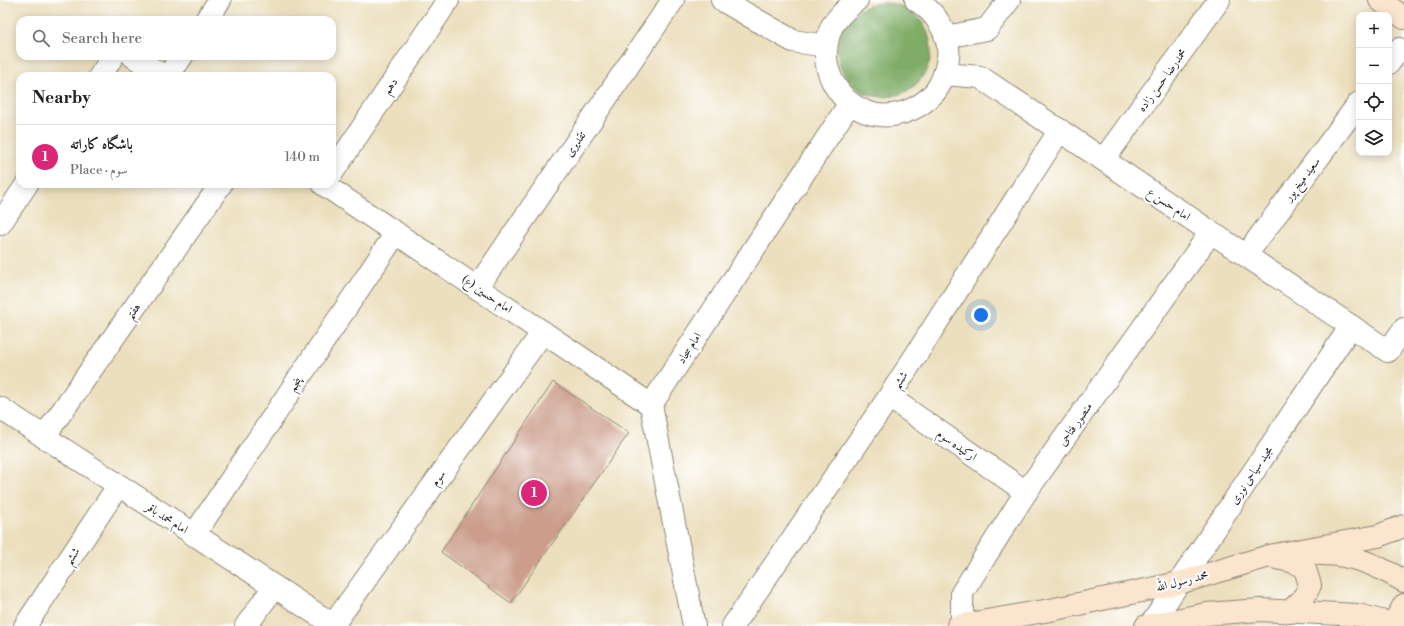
<!DOCTYPE html>
<html lang="en">
<head>
<meta charset="utf-8">
<style>
  :root { --surface:#fff; --page:#f6f6f6; --text:#202124; --muted:#757577; --line:#e0e0e0; --accent:#db2777 }
  body { margin:0; font-family:"Libre Bodoni",Amiri,serif; background:var(--page); color:var(--text) }
  .controls { position:absolute; right:12px; top:12px; display:grid; overflow:hidden; border-radius:8px; box-shadow:0 2px 10px #0003 }
  .controls button { width:36px; height:36px; display:grid; place-items:center; padding:0; border:0; border-bottom:1px solid var(--line); background:var(--surface); color:var(--text); font:20px sans-serif }
  .you { position:absolute; left:981px; top:315px; width:14px; height:14px; margin:-10px; border:3px solid #fff; border-radius:50%; background:#1a73e8; box-shadow:0 0 0 6px #1a73e833 }
  .badge { display:grid; place-items:center; width:26px; height:26px; border-radius:50%; background:var(--accent); color:#fff; font-size:13px; font-weight:700 }
  .pin { position:absolute; translate:-50% -50%; border:2px solid #fff; box-shadow:0 1px 4px #0006 }
  .list { margin:0; padding:0; list-style:none }
  h2 { display:flex; justify-content:space-between; align-items:center; height:52px; margin:0; padding:0 16px; font-size:17px }
  h2 small { font-size:13px; font-weight:400; color:var(--muted) }
  .list li { display:grid; grid-template-columns:26px 1fr auto; gap:12px; align-items:center; box-sizing:border-box; height:64px; padding:0 16px; border-top:1px solid var(--line) }
  .list b { display:block; font-size:15px; white-space:nowrap }
  .list p { margin:0; font-size:13px; white-space:nowrap; color:var(--muted) }
  .list em { font-size:13px; font-style:normal; color:var(--muted) }
  .icon { flex:none; width:22px; height:22px; fill:none; stroke:currentColor; stroke-width:2; stroke-linecap:round; stroke-linejoin:round }
  .map { position:relative; flex:none; width:1404px; height:626px; overflow:hidden }
  .search { position:absolute; background:var(--surface); box-shadow:0 2px 10px #0003; left:16px; top:16px; width:320px; height:44px; display:flex; align-items:center; gap:10px; box-sizing:border-box; padding:0 14px; border-radius:12px; color:var(--muted); font-size:15px }
  .panel { position:absolute; background:var(--surface); box-shadow:0 2px 10px #0003; left:16px; top:72px; width:320px; height:116px; border-radius:12px }
  .map>svg:first-child { display:block }
  .forest { fill:#7fac66; stroke:#556c48 }
  .building { fill:#cb9d8a }
  .lines { fill:none; stroke-linecap:round; stroke-linejoin:round }
  .street-casing { stroke:#8c8574; stroke-width:24 }
  .secondary-casing { stroke:#8c8574; stroke-width:24 }
  .street { stroke:#fff; stroke-width:22 }
  .secondary { stroke:#fbe5cf; stroke-width:22 }
  .labels { text-anchor:middle; stroke-width:4; stroke-linejoin:round; paint-order:stroke }
  .street-label { font-size:12px; fill:#2b2b2b; stroke:#fff }
</style>
</head>
<body>
<div class="map">
<svg width="1404" height="626" viewBox="0 0 1404 626">
  <rect width="100%" height="100%" fill="#fff"/>
  <filter id="ink" filterUnits="userSpaceOnUse"><feTurbulence type="fractalNoise" baseFrequency=".025" numOctaves="2"/><feDisplacementMap in="SourceGraphic" scale="8" xChannelSelector="R" yChannelSelector="G"/><feConvolveMatrix kernelMatrix="1 2 1 2 8 2 1 2 1" color-interpolation-filters="sRGB"/></filter>
  <filter id="wash" filterUnits="userSpaceOnUse"><feTurbulence type="fractalNoise" baseFrequency=".012" numOctaves="4" result="noise"/><feDisplacementMap in="SourceGraphic" scale="16" xChannelSelector="R" yChannelSelector="G"/><feGaussianBlur stdDeviation="0.9" result="paint"/><feColorMatrix in="noise" values="0 0 0 0 0 0 0 0 0 0 0 0 0 0 0 0 0 1.4 0 .05"/><feComposite in="paint" operator="in"/></filter>
  <g filter="url(#wash)">
    <rect width="100%" height="100%" fill="#ecdfbd"/>
    <circle class="forest" cx="884" cy="50" r="47"/>
    <g id="blocks">
      <path class="building" d="M553 382 629 433 511 603 441 552Z"/>
    </g>
  </g>
  <g filter="url(#ink)">
    <use href="#blocks" fill-opacity="0" stroke="#8c8574" stroke-width="1"/>
    <g class="lines">
      <defs>
        <g id="street">
          <path d="M722 0 793 41 826 46"/>
          <path d="M857 0C847 8 839 15 832 26 830 30 829 34 828 38 820 68 836 100 866 112 891 121 918 111 935 92 943 82 946 70 948 58 951 34 935 12 916 0"/>
          <path d="M206 20 220 0"/>
          <path d="M946 37 987 29 1009 0"/>
          <path d="M133 56 163 76"/>
          <path d="M1389 63 1399 49"/>
          <path d="M945 74 980 77 1388 351 1404 329"/>
          <path d="M100 76 113 56"/>
          <path d="M168 76 182 56"/>
          <path d="M1104 159 1219 0"/>
          <path d="M332 173 448 0"/>
          <path d="M323 184 651 405"/>
          <path d="M0 224 27 184"/>
          <path d="M1246 255 1359 103"/>
          <path d="M477 288 673 0"/>
          <path d="M889 397 1026 492"/>
          <path d="M0 408 335 626"/>
          <path d="M44 437 221 184"/>
          <path d="M194 535 396 233"/>
          <path d="M333 625 543 332"/>
          <path d="M962 625V593L1026 492 1211 232"/>
          <path d="M25 626 118 486"/>
          <path d="M246 626 274 587"/>
          <path d="M694 626 651 405 850 103"/>
          <path d="M733 626 889 397 1060 130"/>
          <path d="M1150 626 1351 326"/>
        </g>
        <g id="secondary">
          <path d="M1380 0 1404 18"/>
          <path d="M1320 554C1351 553 1378 566 1404 581"/>
          <path d="M1272 557 1295 562 1305 569 1310 585 1303 599 1289 612"/>
          <path d="M958 626 1050 610 1179 583 1269 556 1378 536 1404 526"/>
          <path d="M1146 626 1206 614 1260 610 1358 615 1393 624 1397 626"/>
          <path d="M1392 626 1404 605"/>
        </g>
      </defs>
      <use href="#street" class="street-casing"/>
      <use href="#secondary" class="secondary-casing"/>
      <use href="#street" class="street"/>
      <use href="#secondary" class="secondary"/>
    </g>
  </g>
  <g class="labels">
    <g class="street-label">
      <text transform="translate(1162 80) rotate(-54)" y="4">محمدرضا حسن زاده</text>
      <text transform="translate(390 86) rotate(-56)" y="4">دهم</text>
      <text transform="translate(575 144) rotate(-56)" y="4">تقدیری</text>
      <text transform="translate(1302 179) rotate(-53)" y="4">سعید میخ پور</text>
      <text transform="translate(1169 204) rotate(34)" y="4">امام حسن ع</text>
      <text transform="translate(487 294) rotate(34)" y="4">امام حسین (ع)</text>
      <text transform="translate(133 311) rotate(-55)" y="4">هفتم</text>
      <text transform="translate(689 348) rotate(-57)" y="4">امام سجاد</text>
      <text transform="translate(900 380) rotate(-57)" y="4">ششم</text>
      <text transform="translate(295 384) rotate(-56)" y="4">پنجم</text>
      <text transform="translate(1075 424) rotate(-55)" y="4">منصور فتاحی</text>
      <text transform="translate(957 445) rotate(35)" y="4">ارکیده سوم</text>
      <text transform="translate(1251 475) rotate(-56)" y="4">مجید سیاحی نوری</text>
      <text transform="translate(438 478) rotate(-54)" y="4">سوم</text>
      <text transform="translate(167 518) rotate(33)" y="4">امام محمد باقر</text>
      <text transform="translate(72 556) rotate(-56)" y="4">ششم</text>
      <text transform="translate(1182 581) rotate(-14)" y="4">محمد رسول الله</text>
    </g>
  </g>
</svg>
<div class="controls">
<button>+</button>
<button>−</button>
<button><svg class="icon" aria-label="locate" viewBox="0 0 24 24"><circle cx="12" cy="12" r="6"/><path d="M12 2v4M12 18v4M2 12h4M18 12h4"/></svg></button>
<button><svg class="icon" aria-label="layers" viewBox="0 0 24 24"><path d="M12 4l9 5-9 5-9-5zM3 14l9 5 9-5"/></svg></button>
</div>
<div class="you"></div>
<div class="pin badge" style="left:534px;top:493px">1</div>
<div class="search"><svg class="icon" aria-label="search" viewBox="0 0 24 24"><circle cx="10" cy="10" r="6"/><path d="M15 15l6 6"/></svg>Search here</div>
<section class="panel">
<h2>Nearby<small></small></h2>
<ul class="list">
<li><span class="badge">1</span><div><b>باشگاه کاراته</b><p>Place · سوم</p></div><em>140 m</em></li>
</ul>
</section>
</div>
</body>
</html>
